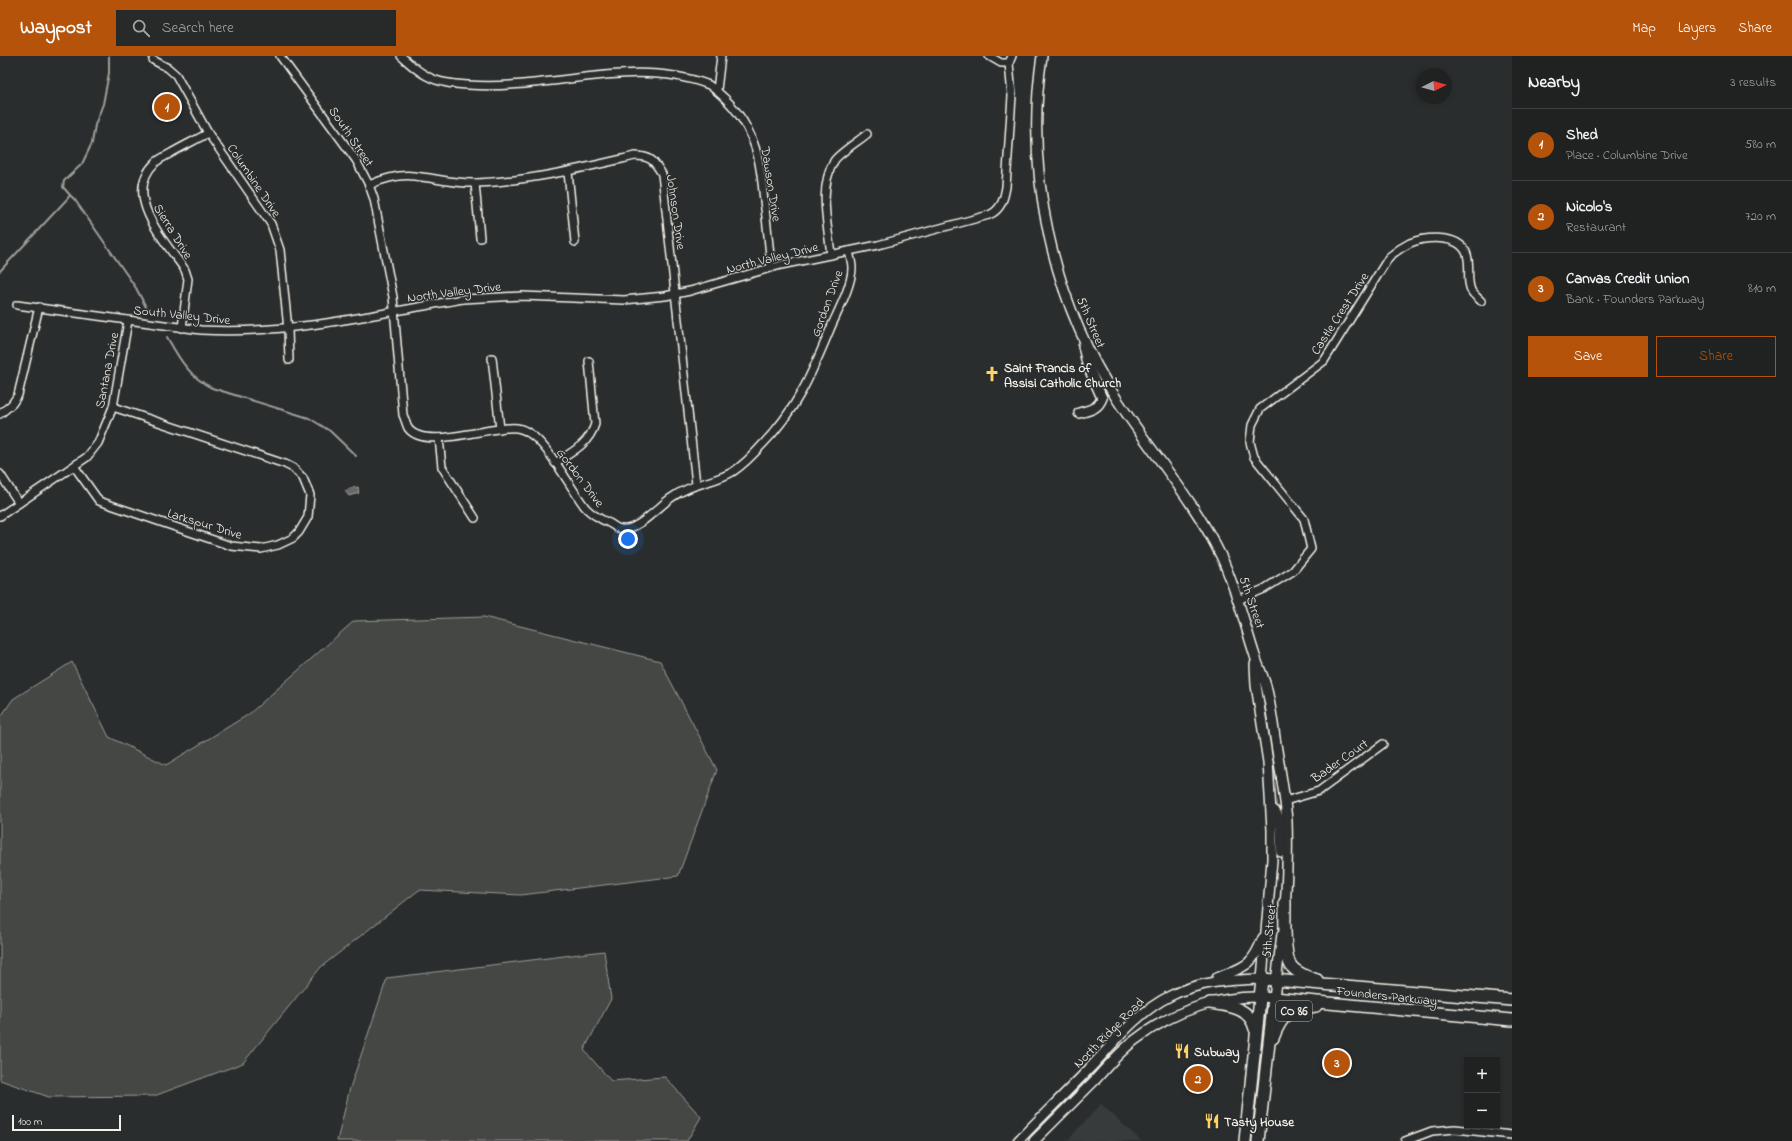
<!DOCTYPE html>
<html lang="en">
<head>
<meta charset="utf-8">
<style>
  :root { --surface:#202222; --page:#282a2a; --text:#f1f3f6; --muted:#a2a4a5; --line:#3d3f40; --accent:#b45309 }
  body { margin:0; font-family:"Indie Flower",sans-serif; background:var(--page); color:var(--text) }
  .controls { position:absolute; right:12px; bottom:12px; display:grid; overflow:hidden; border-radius:0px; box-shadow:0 2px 6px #0003 }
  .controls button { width:36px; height:36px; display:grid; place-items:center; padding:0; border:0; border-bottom:1px solid var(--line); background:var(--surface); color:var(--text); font:20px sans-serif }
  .compass { position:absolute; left:1416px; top:12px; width:36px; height:36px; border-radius:50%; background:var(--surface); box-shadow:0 2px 6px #0003; rotate:84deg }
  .scale { position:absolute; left:12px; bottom:10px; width:109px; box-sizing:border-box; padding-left:4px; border:2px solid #f4f1e8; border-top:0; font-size:11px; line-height:14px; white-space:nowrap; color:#f4f1e8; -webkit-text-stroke:3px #2a2d2e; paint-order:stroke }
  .you { position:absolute; left:628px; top:483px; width:14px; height:14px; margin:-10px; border:3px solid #fff; border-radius:50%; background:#1a73e8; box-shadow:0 0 0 6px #1a73e833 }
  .badge { display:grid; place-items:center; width:26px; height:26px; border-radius:50%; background:var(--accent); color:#fff; font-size:13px; font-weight:700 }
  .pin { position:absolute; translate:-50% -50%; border:2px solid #fff; box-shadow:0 1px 4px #0006 }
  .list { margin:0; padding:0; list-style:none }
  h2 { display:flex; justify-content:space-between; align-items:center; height:52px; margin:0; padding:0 16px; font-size:17px }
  h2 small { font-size:13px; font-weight:400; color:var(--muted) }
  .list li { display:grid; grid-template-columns:26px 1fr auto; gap:12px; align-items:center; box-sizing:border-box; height:72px; padding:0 16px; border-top:1px solid var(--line) }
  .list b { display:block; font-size:15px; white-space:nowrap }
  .list p { margin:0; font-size:13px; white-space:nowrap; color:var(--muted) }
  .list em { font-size:13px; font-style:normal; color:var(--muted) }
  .actions { display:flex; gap:8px; padding:12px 16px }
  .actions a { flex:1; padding:9px 0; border:1px solid var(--accent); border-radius:0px; text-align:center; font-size:14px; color:var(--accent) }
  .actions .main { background:var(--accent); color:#fff }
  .icon { flex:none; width:22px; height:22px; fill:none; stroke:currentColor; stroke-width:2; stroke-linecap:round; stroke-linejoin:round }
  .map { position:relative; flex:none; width:1512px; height:1085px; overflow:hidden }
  header { display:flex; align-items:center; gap:24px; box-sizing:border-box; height:56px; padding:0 20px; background:var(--accent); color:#fff }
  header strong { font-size:19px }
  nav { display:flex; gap:22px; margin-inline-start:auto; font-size:14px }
  .search { width:280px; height:36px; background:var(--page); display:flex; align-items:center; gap:10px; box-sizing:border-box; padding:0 14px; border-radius:0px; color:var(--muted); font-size:15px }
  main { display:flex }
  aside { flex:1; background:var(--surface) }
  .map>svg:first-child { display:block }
  .built { fill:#373a3a }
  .green { fill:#444645; stroke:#9c9c96 }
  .water { fill:#676866; stroke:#9f9f9a }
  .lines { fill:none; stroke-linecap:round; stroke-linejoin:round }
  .stream { stroke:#9f9f9a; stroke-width:2 }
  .minor-casing { stroke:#f4f1e8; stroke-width:10 }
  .major-casing { stroke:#f4f1e8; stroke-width:12 }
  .highway-casing { stroke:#f4f1e8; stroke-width:14 }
  .minor { stroke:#2a2d2e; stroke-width:7 }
  .major { stroke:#2a2d2e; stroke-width:9 }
  .highway { stroke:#2a2d2e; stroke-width:11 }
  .labels { text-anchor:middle; stroke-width:3; stroke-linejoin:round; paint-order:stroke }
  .shield { fill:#2a2d2e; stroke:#b7b6b0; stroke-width:1 }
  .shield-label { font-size:12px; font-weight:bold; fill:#f4f1e8 }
  .street-label { font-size:13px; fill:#f4f1e8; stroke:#2a2d2e }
  .poi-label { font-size:13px; font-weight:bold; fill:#f4f1e8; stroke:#2a2d2e; text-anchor:start }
</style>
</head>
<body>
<header>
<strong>Waypost</strong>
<div class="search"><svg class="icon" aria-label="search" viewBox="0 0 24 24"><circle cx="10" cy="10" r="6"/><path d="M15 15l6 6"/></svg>Search here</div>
<nav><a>Map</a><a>Layers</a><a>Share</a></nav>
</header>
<main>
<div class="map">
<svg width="1512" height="1085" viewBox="0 0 1512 1085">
  <rect width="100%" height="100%" fill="#2a2d2e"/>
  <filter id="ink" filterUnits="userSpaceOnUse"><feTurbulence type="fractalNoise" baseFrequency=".025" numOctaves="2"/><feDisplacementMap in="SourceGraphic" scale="8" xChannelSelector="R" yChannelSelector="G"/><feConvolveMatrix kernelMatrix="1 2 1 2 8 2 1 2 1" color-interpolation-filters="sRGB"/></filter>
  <g filter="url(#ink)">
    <path class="built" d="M1101 1048 1138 1082 1141 1085H1067Z"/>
    <g class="green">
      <path d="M484 561 660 605 717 714 678 820 521 839 419 834 321 911 243 1007 154 1040 49 1041 0 1024V662L13 643 72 606 109 681 166 709 249 658 354 565Z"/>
      <path d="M604 895 611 943 584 994 611 1025 665 1021 701 1061 687 1085H337L350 1032 387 922Z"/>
    </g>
    <path class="water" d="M358 431 359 437 349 440 345 435 350 432Z"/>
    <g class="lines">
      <g class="stream">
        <path d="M70 139 75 144 136 232 147 253"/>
        <path d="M0 215 68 142 70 139 63 131 64 125 82 108 92 87 95 69 103 48 109 17V0"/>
        <path d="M167 281C179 302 189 321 212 332L309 362 330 375 356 400"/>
      </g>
      <defs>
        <g id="minor">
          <path d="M280 0 356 104 369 129 374 143 393 241 403 359C405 363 406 368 408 372 425 396 493 368 517 372 544 376 568 430 585 451 592 459 600 463 609 467 613 469 617 473 621 473 637 476 659 450 671 442 691 427 715 427 734 415 744 408 753 399 761 390 797 354 812 317 831 271 838 255 852 229 852 212 852 206 850 201 849 195"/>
          <path d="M401 0C409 7 417 15 427 20 439 27 454 28 468 29 550 35 633 0 709 29 731 45 747 66 755 91 761 109 762 127 764 145 767 167 769 189 771 211"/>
          <path d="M989 0 1001 7H1009"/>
          <path d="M153 4 168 12 176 19 208 77 271 168 280 194 288 273 289 304"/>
          <path d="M717 34 721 0"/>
          <path d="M568 116 575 186"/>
          <path d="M475 127 480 182"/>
          <path d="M369 129C383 123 398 118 414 120 435 122 455 128 477 127 531 125 583 112 635 100 651 100 654 105 662 118L696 428"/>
          <path d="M831 199C828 169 818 133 834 105 838 98 860 84 867 78"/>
          <path d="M17 249 201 274C291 279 375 258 463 243L522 240 624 244 665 240 690 235 781 209 878 189 989 159C1001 154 1004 143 1006 131L1012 40 1009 7 1012 0"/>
          <path d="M182 272 188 223 185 214C166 186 121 140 155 107 159 103 166 100 171 97 183 90 196 84 208 77"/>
          <path d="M492 302 500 373"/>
          <path d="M0 358 12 348 18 339 39 251"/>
          <path d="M439 382 442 411 475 462"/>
          <path d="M555 407C572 396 589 388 595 368L589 305"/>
          <path d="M74 410 99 445 231 490 261 493 278 489 293 482 299 476 308 461 310 439 303 422 293 412 285 408 113 351"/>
          <path d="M0 418 19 447"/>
          <path d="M0 460 87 401 98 387 113 351 128 265"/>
          <path d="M1238 544 1264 533 1293 515 1311 493 1304 463 1254 401 1250 386 1252 369 1260 353 1324 305 1389 201C1396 195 1402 191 1410 187 1425 181 1457 178 1466 196 1472 208 1465 225 1472 236 1474 239 1478 242 1481 245"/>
          <path d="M1285 745 1319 735 1383 688"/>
          <path d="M1405 1085 1432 1075 1455 1073 1512 1079"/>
        </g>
        <g id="major">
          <path d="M1042 0C1024 117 1053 246 1118 345 1152 397 1194 444 1221 500 1236 532 1244 566 1255 600 1258 610 1263 619 1266 630 1271 649 1273 669 1276 688 1280 714 1285 739 1287 765 1288 794 1287 823 1285 852"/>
          <path d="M1079 357C1090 354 1098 353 1102 342L1087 308 1083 290"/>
          <path d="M1271 752C1284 760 1281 783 1281 796"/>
          <path d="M1217 922C1245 910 1251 912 1263 882"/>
          <path d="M1018 1085C1041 1061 1065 1038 1089 1013 1114 987 1136 957 1170 940 1199 925 1230 924 1262 923L1272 804V774L1268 706 1256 629 1255 608"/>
          <path d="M1034 1085C1054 1065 1074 1045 1094 1025 1107 1011 1119 996 1135 984 1174 954 1224 937 1274 942L1282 878"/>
        </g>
        <g id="highway">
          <path d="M1285 846C1285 859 1283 901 1292 911 1298 918 1308 921 1317 924"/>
          <path d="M1210 947C1229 950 1250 951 1255 973"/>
          <path d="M1273 982C1282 958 1290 953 1316 950"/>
          <path d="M1245 1085 1262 923 1512 944"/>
          <path d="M1258 1085 1274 942 1512 964"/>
        </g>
      </defs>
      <use href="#minor" class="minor-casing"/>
      <use href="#major" class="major-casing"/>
      <use href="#highway" class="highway-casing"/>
      <use href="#minor" class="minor"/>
      <use href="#major" class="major"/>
      <use href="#highway" class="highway"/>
    </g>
  </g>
  <defs>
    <symbol id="church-bare" viewBox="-9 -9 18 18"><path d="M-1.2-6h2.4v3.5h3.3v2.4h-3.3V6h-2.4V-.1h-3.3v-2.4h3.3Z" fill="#ffd166" stroke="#2a2d2e" stroke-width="2.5" paint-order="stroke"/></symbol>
    <symbol id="restaurant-bare" viewBox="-9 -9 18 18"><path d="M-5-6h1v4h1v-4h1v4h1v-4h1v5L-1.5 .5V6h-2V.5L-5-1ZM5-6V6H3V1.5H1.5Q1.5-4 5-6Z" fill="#ffd166" stroke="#2a2d2e" stroke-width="2.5" paint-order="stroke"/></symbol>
  </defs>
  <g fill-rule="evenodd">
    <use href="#church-bare" x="981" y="307" width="22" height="22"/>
    <use href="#restaurant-bare" x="1171" y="984" width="22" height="22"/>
    <use href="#restaurant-bare" x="1201" y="1054" width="22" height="22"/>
  </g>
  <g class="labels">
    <rect class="shield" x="1276" y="945" width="36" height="20" rx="3"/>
    <g class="shield-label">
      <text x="1294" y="959">CO 86</text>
    </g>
    <g class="street-label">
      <text transform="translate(352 80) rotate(56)" y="5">South Street</text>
      <text transform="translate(255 124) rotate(56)" y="5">Columbine Drive</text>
      <text transform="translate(772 128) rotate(81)" y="5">Dawson Drive</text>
      <text transform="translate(677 156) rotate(82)" y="5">Johnson Drive</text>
      <text transform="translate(174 175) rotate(58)" y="5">Sierra Drive</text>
      <text transform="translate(772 201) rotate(-14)" y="5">North Valley Drive</text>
      <text transform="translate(454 235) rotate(-7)" y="5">North Valley Drive</text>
      <text transform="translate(826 247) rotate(-70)" y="5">Gordon Drive</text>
      <text transform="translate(1339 257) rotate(-57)" y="5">Castle Crest Drive</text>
      <text transform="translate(182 258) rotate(6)" y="5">South Valley Drive</text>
      <text transform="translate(1092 266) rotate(67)" y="5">5th Street</text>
      <text transform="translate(106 314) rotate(-79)" y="5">Santana Drive</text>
      <text transform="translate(581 421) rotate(53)" y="5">Gordon Drive</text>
      <text transform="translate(205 467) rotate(17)" y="5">Larkspur Drive</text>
      <text transform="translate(1253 546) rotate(71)" y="5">5th Street</text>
      <text transform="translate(1339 704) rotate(-35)" y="5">Bader Court</text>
      <text transform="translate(1268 875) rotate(-84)" y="5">5th Street</text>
      <text transform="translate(1387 939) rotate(6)" y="5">Founders Parkway</text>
      <text transform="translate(1108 976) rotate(-45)" y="5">North Ridge Road</text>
    </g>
    <g class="poi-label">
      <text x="1004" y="316">Saint Francis of<tspan x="1004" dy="15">Assisi Catholic Church</tspan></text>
      <text x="1194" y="1000">Subway</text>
      <text x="1224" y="1070">Tasty House</text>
    </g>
  </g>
</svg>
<div class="controls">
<button>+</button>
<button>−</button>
</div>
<svg class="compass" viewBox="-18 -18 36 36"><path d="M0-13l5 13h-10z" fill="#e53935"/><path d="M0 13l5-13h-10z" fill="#a2a4a5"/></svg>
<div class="scale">100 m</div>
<div class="you"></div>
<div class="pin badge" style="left:167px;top:51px">1</div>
<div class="pin badge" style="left:1198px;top:1023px">2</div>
<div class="pin badge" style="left:1337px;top:1007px">3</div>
</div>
<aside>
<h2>Nearby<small>3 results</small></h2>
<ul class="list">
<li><span class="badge">1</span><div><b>Shed</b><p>Place · Columbine Drive</p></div><em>580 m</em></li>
<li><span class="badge">2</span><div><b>Nicolo's</b><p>Restaurant</p></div><em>720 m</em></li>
<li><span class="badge">3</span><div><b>Canvas Credit Union</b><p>Bank · Founders Parkway</p></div><em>810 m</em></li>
</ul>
<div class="actions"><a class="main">Save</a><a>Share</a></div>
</aside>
</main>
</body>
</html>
